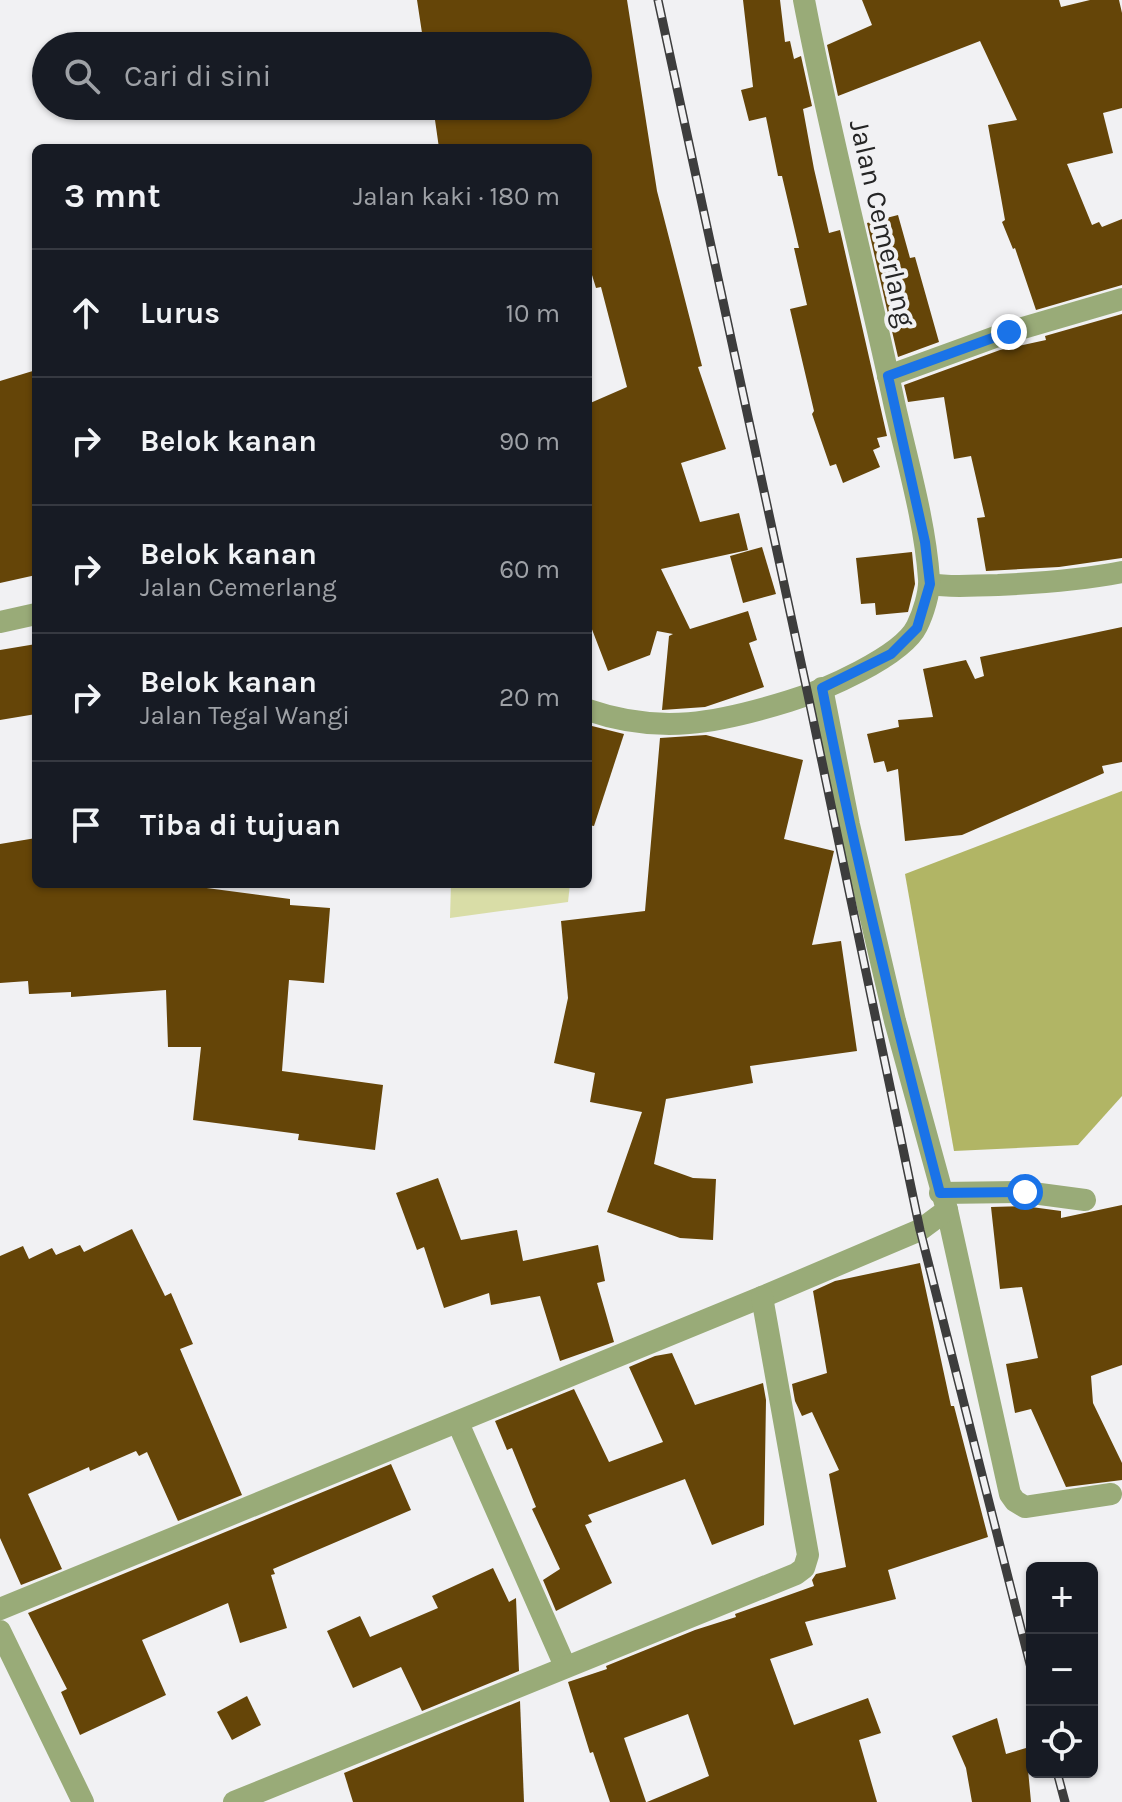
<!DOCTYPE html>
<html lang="id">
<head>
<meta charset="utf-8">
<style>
  :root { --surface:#171b24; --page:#242831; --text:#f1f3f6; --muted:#9ea1a6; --line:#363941 }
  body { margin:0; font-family:Karla,sans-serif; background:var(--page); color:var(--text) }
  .controls { position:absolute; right:24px; bottom:24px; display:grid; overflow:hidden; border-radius:12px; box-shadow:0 2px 6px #0004 }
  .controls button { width:72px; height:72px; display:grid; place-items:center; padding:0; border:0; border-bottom:2px solid var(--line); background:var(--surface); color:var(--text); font:40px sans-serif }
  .stop { position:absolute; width:24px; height:24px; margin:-18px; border:6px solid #1a73e8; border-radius:50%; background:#fff }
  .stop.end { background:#1a73e8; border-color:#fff; box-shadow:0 2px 8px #0008 }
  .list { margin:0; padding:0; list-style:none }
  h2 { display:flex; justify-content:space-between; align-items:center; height:104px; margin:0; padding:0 32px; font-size:34px }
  h2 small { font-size:26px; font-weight:400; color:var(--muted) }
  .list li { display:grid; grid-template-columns:52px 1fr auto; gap:24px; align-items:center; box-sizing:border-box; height:128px; padding:0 32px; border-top:2px solid var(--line) }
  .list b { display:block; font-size:30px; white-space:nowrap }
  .list p { margin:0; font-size:26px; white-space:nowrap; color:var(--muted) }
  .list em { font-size:26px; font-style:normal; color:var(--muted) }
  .icon { flex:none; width:44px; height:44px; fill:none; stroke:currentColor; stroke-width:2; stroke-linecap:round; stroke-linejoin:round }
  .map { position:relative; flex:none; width:1122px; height:1802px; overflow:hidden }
  .search { position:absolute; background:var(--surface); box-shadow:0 2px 6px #0004; left:32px; top:32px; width:560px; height:88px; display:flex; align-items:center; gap:20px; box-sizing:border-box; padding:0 28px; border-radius:44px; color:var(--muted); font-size:30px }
  .panel { position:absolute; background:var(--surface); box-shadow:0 2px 6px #0004; left:32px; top:144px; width:560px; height:744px; border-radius:12px }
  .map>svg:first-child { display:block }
  .green { fill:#d9dda7 }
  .forest { fill:#b1b565 }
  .building { fill:#654508 }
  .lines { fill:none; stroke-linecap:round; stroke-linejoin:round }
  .minor { stroke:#99ab78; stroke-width:22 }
  .rail-casing { stroke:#3d3d3d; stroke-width:9 }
  .rail { stroke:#f1f1f3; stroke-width:6; stroke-dasharray:18; stroke-linecap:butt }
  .route { stroke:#1a73e8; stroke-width:10 }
  .labels { text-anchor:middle; stroke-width:8; stroke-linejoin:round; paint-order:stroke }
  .street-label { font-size:28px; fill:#252525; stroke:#f1f1f3 }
</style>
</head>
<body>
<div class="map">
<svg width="1122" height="1802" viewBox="0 0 1122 1802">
  <rect width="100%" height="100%" fill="#f1f1f3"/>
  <path class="green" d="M451 884H570L568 902 450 918Z"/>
  <path class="forest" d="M1122 791V1096L1078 1145 954 1151 905 874Z"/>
  <g class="building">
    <path d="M417 0H627L657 191 702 366 698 367 726 449 681 463 700 522 739 513 748 550 661 569 690 629 748 611 757 640 749 643 764 687 705 707 662 710 669 636 673 634 657 631 650 655 608 671 588 619V404L627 387 601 287 596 288 588 262V148H439L433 106H578V46H424Z"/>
    <path d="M743 0H780L785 42 790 41 794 59 801 56 812 106 803 109 814 169 829 233 840 230 887 436 877 438 880 447 873 450 880 467 843 483 836 464 830 466 812 414 814 411 790 309 807 305 794 248H799L782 176H778L766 117 749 121 741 90 753 87Z"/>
    <path d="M862 0H1059L1061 7 1090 0H1119L1122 13V108L1103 113 1113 153 1067 164 1092 225 1099 222 1102 227 1122 219V285L1036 310 1015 248 1013 249 1002 222 1005 220 988 125 1017 120 980 41 838 96 827 45 872 25Z"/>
    <path d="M898 215 910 258 915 257 939 342 898 357 867 223Z"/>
    <path d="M1122 314V558L1059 567 986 571 977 518 985 517 971 456 954 459 944 397 908 402 904 385 1000 350 1046 340 1045 336Z"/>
    <path d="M36 370V575L0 583V381Z"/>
    <path d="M762 547 776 594 743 603 730 556Z"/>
    <path d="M912 552 915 584 908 612 876 615 875 603 861 604 856 558Z"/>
    <path d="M1122 627V762L1102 766 1104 773 962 835 905 841 898 769 887 772 884 761 874 763 867 734 899 727 898 720 933 717 923 669 966 660 975 679 984 676 980 657Z"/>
    <path d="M36 644V714L0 720V650Z"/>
    <path d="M588 725 624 734 594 826 588 825Z"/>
    <path d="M706 735 803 760 784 839 834 851 812 945 841 941 857 1051 750 1066 753 1083 666 1099 654 1164 693 1178 716 1179 713 1240 680 1238 607 1212 642 1112 590 1102 595 1073 554 1063 568 998 561 921 645 911 660 738Z"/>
    <path d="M36 838V884H199V887L290 899V905L330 908 324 983 289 980 282 1071 383 1085 375 1150 298 1140 299 1134 193 1120 201 1047H168L166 990 71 997V992L29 994 28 981 0 983V844Z"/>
    <path d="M438 1178 461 1240 517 1230 523 1261 598 1245 605 1281 597 1283 614 1342 560 1361 540 1296 491 1305 489 1293 444 1308 424 1247 417 1250 396 1193Z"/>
    <path d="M1122 1205V1365L1091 1376 1093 1403 1122 1463V1480L1066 1487 1031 1409 1015 1413 1006 1364 1038 1358 1022 1287 1000 1289 991 1207 1024 1206 1061 1211V1218Z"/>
    <path d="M132 1229 165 1296 171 1293 193 1344 180 1349 242 1495 178 1521 147 1452 139 1456 136 1451 90 1471 89 1467 28 1494 62 1569 21 1585 0 1538V1256L23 1246 29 1259 52 1248 56 1255 80 1245 84 1252Z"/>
    <path d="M920 1263 951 1406H954L988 1537 888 1570 896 1599 805 1622 813 1645 770 1659 794 1725 868 1698 881 1733 859 1740 877 1802H647L709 1776 688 1714 624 1738 646 1802H610L593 1752 590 1753 568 1682 607 1669 606 1666 695 1630 736 1617 735 1614 814 1586 812 1580 816 1574 846 1567 829 1474 839 1470 812 1412 802 1416 795 1401 792 1384 827 1373 813 1291 835 1281Z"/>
    <path d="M672 1353 695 1405 763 1383 766 1400 764 1525 712 1545 685 1479 588 1515 592 1522 585 1525 612 1583 556 1611 543 1580 560 1569 532 1509 536 1507 512 1448 507 1450 495 1421 574 1389 609 1462 663 1442 629 1367 655 1356Z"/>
    <path d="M391 1464 411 1510 273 1569 275 1574 271 1575 287 1628 240 1643 228 1603 142 1640 166 1695 80 1735 61 1692 67 1689 28 1613Z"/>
    <path d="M493 1568 509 1602 516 1598 519 1671 422 1711 401 1667 353 1688 327 1631 360 1616 370 1637 438 1608 432 1596Z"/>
    <path d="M247 1696 261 1725 232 1740 217 1712Z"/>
    <path d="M520 1701 524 1802H353L344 1773Z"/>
    <path d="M997 1718 1006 1754 1026 1748 1031 1802H972L966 1768 952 1736Z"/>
  </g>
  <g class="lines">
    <g class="minor">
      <path d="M888 376 1009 332 1122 299"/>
      <path d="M930 584C953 588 975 585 998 585 1040 583 1081 580 1122 572"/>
      <path d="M0 622 36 614"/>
      <path d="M588 710C660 735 718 723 789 701 822 691 902 657 917 626 923 614 930 592 929 579 925 522 908 464 895 407 866 271 830 137 804 0"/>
      <path d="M940 1193 1025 1192 1085 1200"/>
      <path d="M947 1210 1010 1494 1015 1501 1025 1507 1111 1494"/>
      <path d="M458 1423 565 1666"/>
      <path d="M0 1609 762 1297 920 1230 947 1210 895 1021 849 825 822 688"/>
      <path d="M0 1631 83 1802"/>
      <path d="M234 1802 796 1574 804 1568 808 1555 762 1297"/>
    </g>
    <defs>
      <g id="rail">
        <path d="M658 0 808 695 920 1230 1032 1672"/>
        <path d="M1057 1772 1065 1802"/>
      </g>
    </defs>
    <use href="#rail" class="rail-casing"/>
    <use href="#rail" class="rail"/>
  </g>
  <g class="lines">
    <path class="route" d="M1009 332 888 376 925 542 930 584 917 628 891 654 822 688C855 858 896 1025 940 1193L1025 1192"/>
  </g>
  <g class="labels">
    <g class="street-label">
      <text transform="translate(883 223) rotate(77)" y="10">Jalan Cemerlang</text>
    </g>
  </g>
</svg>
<div class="controls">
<button>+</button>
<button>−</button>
<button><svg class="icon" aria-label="locate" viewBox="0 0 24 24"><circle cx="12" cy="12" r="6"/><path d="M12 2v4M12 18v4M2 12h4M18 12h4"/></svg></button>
</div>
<div class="stop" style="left:1025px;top:1192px"></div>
<div class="stop end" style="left:1009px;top:332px"></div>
<div class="search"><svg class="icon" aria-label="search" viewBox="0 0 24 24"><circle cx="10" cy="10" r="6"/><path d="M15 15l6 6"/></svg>Cari di sini</div>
<section class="panel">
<h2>3 mnt<small>Jalan kaki · 180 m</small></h2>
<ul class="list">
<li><svg class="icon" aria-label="ahead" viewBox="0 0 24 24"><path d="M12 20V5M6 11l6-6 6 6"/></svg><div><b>Lurus</b></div><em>10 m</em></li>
<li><svg class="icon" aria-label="right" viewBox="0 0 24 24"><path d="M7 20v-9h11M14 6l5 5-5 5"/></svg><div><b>Belok kanan</b></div><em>90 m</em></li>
<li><svg class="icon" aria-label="right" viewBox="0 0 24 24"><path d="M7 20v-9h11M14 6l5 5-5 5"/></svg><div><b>Belok kanan</b><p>Jalan Cemerlang</p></div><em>60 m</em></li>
<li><svg class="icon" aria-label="right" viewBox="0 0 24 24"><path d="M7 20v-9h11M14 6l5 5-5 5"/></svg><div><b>Belok kanan</b><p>Jalan Tegal Wangi</p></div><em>20 m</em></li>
<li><svg class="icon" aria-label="arrive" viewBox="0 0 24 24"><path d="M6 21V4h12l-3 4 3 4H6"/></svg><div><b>Tiba di tujuan</b></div></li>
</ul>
</section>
</div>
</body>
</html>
